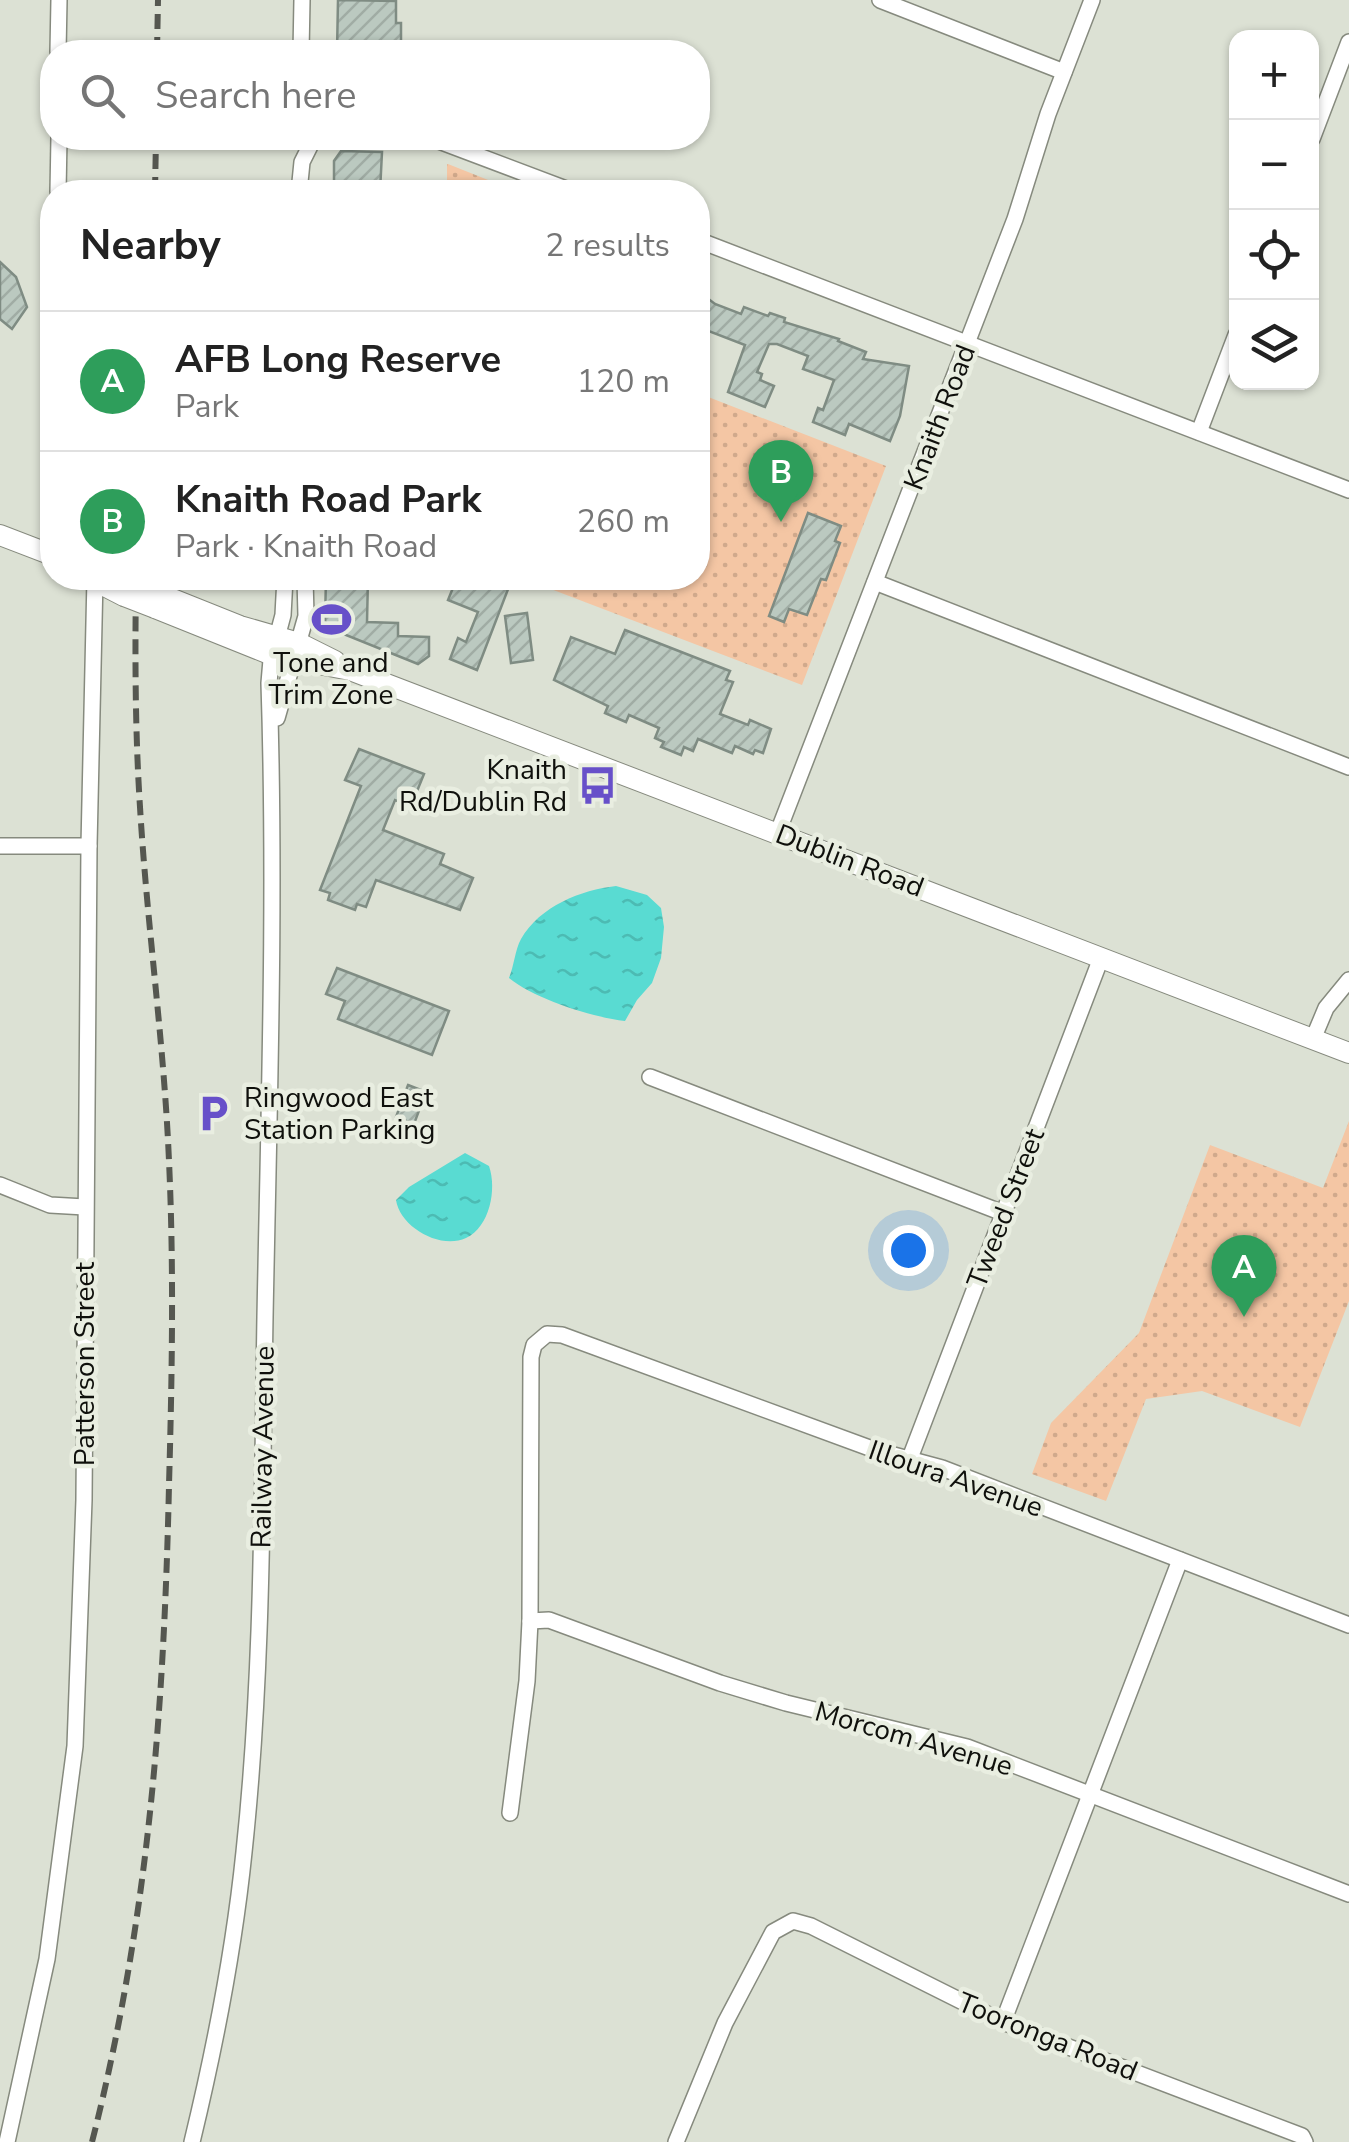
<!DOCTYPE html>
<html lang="en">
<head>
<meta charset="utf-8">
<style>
  :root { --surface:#fff; --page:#f2f2f2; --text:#222; --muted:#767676; --line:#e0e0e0; --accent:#1a73e8 }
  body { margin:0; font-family:"Nunito Sans",sans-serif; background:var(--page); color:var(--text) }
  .controls { position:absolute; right:30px; top:30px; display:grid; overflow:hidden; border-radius:20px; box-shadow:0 2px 8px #0004 }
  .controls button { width:90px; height:90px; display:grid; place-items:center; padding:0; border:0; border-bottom:2px solid var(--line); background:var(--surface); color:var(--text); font:50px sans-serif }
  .you { position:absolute; left:908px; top:1250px; width:35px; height:35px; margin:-25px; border:8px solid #fff; border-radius:50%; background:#1a73e8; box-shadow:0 0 0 15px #1a73e833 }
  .badge { display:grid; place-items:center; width:65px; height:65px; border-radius:50%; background:var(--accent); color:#fff; font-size:32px; font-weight:700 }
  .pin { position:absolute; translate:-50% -82px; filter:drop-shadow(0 2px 5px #0008) }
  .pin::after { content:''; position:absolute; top:52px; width:35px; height:30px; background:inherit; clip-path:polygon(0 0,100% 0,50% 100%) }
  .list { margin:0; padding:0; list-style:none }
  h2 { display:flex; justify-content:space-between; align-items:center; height:130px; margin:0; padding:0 40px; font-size:42px }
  h2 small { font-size:32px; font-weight:400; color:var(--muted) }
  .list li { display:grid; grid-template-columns:65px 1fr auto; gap:30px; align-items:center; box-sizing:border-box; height:140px; padding:0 40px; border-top:2px solid var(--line) }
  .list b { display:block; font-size:38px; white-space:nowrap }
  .list p { margin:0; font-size:32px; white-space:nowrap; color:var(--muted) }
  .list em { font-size:32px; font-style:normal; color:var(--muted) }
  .icon { flex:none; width:55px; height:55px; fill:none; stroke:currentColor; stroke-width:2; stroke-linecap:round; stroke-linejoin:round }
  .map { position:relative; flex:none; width:1349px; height:2142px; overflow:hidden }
  .search { position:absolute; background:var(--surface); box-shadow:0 2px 8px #0004; left:40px; top:40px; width:670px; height:110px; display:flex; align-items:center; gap:25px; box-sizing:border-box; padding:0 35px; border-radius:40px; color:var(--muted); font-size:38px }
  .panel { position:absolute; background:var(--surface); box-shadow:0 2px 8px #0004; left:40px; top:180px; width:670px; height:410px; border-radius:40px }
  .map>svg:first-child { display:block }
  .park { fill:url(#park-dots) }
  .water { fill:url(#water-ripples) }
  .building { fill:url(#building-hatch); stroke:#7f8c83; stroke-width:2.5 }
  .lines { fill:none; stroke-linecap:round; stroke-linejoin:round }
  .minor-casing { stroke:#868a7e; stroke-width:18 }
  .secondary-casing { stroke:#868a7e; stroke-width:22 }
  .minor { stroke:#fff; stroke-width:15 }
  .secondary { stroke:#fff; stroke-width:20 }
  .rail { stroke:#555750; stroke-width:6; stroke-dasharray:15 8; stroke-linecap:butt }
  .secondary-bridge-casing { stroke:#868a7e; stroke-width:22; stroke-linecap:butt }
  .secondary-bridge { stroke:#fff; stroke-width:20 }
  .labels { text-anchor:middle; stroke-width:9; stroke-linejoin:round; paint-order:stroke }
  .street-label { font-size:28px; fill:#0f100c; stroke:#e9eee1 }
  .poi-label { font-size:28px; fill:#0f100c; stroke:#e9eee1 }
</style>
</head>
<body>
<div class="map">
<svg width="1349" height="2142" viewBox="0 0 1349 2142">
  <defs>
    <pattern id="park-dots" width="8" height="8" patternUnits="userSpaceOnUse" patternTransform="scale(2.5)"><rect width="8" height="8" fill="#f4c6a4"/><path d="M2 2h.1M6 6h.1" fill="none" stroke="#d0a98c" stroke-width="1.8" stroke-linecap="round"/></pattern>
    <pattern id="water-ripples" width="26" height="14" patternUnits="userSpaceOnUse" patternTransform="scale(2.5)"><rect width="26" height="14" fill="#59dbd2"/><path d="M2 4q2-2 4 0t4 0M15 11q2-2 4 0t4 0" fill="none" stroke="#4cbbb3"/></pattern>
    <pattern id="building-hatch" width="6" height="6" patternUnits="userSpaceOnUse" patternTransform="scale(2.5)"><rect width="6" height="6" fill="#bbc9c0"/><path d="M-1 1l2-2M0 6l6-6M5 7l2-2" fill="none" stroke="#a0aca4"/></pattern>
  </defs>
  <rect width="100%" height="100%" fill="#dce1d4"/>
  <g class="park">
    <path d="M447 164H448L518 192H447Z"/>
    <path d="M698 393 886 466 802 685 522 578H698Z"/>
    <path d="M1349 1121V1301L1300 1427 1202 1391 1146 1399 1106 1501 1032 1474 1051 1423 1139 1333 1210 1145 1323 1188Z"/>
  </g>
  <g class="water">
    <path d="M616 886 647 895 661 908 664 927 661 958 652 983 637 1000 625 1021C591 1017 535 999 509 978 514 966 515 950 521 939 540 906 581 890 616 886Z"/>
    <path d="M465 1153 489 1166C497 1189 490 1227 466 1238 440 1250 400 1227 396 1200L409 1187Z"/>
  </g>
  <g class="building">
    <path d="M338 0 396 1V23H401V43L384 44 383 52H337Z"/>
    <path d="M341 151 382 152 380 192H334V161Z"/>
    <path d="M0 262 16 277 27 307 12 329 0 319Z"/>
    <path d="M698 291 715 304 741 314 744 307 768 316 770 313 785 318 784 322 839 339 838 341 866 352 863 359 909 366 900 416 890 441 849 424 845 435 813 422 818 408 823 410 834 380 803 369 808 356 777 344H769L757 372 762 374 760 380 774 386 765 407 728 392 745 345 698 327Z"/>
    <path d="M808 513 841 526 835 541 840 543 826 580 821 579 807 615 789 609 784 622 769 616Z"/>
    <path d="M326 578H368L367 622 398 623V636L429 637V656L418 664 331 629 325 621Z"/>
    <path d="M457 578H494L510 584 477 670 450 659 458 638 466 642 478 612 448 600Z"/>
    <path d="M527 613 533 660 511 663 505 616Z"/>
    <path d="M625 630 730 671 726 680 733 682 720 714 748 725 750 720 771 729 763 753 755 750 753 754 735 746 732 753 698 739 693 751 684 747 681 755 661 747 664 742 655 738 659 728 629 715 626 722 605 713 608 706 554 680 571 637 615 654Z"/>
    <path d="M359 749 424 774 411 806 395 800 383 830 444 854 440 864 473 878 460 910 376 880 366 907 357 904 355 910 328 900 330 893 320 890 361 786 345 780Z"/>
    <path d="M337 968 449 1011 432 1055 338 1019 345 1001 326 994Z"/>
    <path d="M408 1085 426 1092 414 1124 396 1117Z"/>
  </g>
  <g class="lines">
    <defs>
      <g id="minor">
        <path d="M880 0 1064 72"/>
        <path d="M58 52 59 0"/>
        <path d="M301 52 302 0"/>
        <path d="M431 138 574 192"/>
        <path d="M1312 139 1349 42"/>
        <path d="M58 192 59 138"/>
        <path d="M299 192 302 162 314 138"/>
        <path d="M698 240 1349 490"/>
        <path d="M1199 432 1236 335"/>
        <path d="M875 582 1349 767"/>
        <path d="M277 718 306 616 305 578"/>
        <path d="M778 832 1015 219 1048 114 1092 0"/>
        <path d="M0 846H89"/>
        <path d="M1313 1039 1326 1008 1349 980"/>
        <path d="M650 1077 1003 1213"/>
        <path d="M0 1185 50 1205 85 1207"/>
        <path d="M910 1458 1101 958"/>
        <path d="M530 1621 549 1620 720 1683 786 1703 967 1747 1349 1894"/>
        <path d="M510 1813 527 1681 530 1621 531 1357 534 1345 547 1334 562 1335 875 1450 942 1468 1349 1625"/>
        <path d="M1003 2022 1180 1560"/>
        <path d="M7 2142 47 1959 75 1746 84 1500 89 846 95 578"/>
        <path d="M192 2142C215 2047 234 1950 244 1852 263 1675 262 1495 265 1317 269 1106 276 894 269 683L271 660 283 615 285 578"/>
        <path d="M676 2142 725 2023 773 1932 793 1921 811 1926 1003 2022 1302 2136 1305 2142"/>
      </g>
      <g id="secondary">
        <path d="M0 535 52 555"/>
        <path d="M89 578 124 596"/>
        <path d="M155 592 240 626 299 643 335 661"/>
        <path d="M155 608 272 655 350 670 1349 1053"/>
      </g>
    </defs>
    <use href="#minor" class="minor-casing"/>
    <use href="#secondary" class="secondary-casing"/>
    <use href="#minor" class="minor"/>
    <use href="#secondary" class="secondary"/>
    <g class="rail">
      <path d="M157 52 158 0"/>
      <path d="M155 192 156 138"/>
      <path d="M92 2142C148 1922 164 1711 169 1485 172 1377 174 1269 169 1161 164 1042 147 925 140 807 135 730 135 654 136 578"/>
    </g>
    <defs>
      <g id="secondary-bridge">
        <path d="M125 578 155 592"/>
        <path d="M124 596 155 608"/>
      </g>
    </defs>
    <use href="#secondary-bridge" class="secondary-bridge-casing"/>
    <use href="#secondary-bridge" class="secondary-bridge"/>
  </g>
  <defs>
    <symbol id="stadium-bare" viewBox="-9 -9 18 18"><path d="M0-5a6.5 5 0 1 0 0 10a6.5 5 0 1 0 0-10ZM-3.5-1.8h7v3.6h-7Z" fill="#6750c9" stroke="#e9eee1" stroke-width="2.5" paint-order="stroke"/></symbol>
    <symbol id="bus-bare" viewBox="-9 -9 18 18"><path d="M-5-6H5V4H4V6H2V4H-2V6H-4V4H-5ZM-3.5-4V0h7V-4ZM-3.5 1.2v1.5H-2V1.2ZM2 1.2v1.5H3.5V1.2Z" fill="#6750c9" stroke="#e9eee1" stroke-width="2.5" paint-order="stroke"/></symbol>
    <symbol id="parking-bare" viewBox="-9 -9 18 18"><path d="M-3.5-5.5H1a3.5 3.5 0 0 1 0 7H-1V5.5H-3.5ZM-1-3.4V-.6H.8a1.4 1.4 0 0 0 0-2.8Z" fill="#6750c9" stroke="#e9eee1" stroke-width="2.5" paint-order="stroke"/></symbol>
  </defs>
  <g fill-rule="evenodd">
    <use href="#stadium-bare" x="304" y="592" width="55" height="55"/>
    <use href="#bus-bare" x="570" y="758" width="55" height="55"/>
    <use href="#parking-bare" x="186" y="1086" width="55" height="55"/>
  </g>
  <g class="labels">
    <g class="street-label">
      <text transform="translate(939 417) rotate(-69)" y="10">Knaith Road</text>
      <text transform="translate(850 860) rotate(21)" y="10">Dublin Road</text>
      <text transform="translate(1005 1208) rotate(-69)" y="10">Tweed Street</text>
      <text transform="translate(84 1364) rotate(-90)" y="10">Patterson Street</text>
      <text transform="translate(262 1447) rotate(-89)" y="10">Railway Avenue</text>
      <text transform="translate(956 1478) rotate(19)" y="10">Illoura Avenue</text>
      <text transform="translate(914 1738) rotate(16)" y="10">Morcom Avenue</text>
      <text transform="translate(1048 2036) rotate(22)" y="10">Tooronga Road</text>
    </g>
    <g class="poi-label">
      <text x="331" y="672">Tone and<tspan x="331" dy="32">Trim Zone</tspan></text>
      <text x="567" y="779" text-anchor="end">Knaith<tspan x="567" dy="32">Rd/Dublin Rd</tspan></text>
      <text x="244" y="1107" text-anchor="start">Ringwood East<tspan x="244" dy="32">Station Parking</tspan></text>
    </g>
  </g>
</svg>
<div class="controls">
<button>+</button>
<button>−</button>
<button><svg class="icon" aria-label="locate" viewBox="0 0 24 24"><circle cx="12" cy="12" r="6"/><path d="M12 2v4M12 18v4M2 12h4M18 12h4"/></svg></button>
<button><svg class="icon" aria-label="layers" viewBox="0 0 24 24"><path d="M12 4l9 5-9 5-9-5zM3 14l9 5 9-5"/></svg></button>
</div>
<div class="you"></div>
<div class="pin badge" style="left:1244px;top:1317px;background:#2e9e5b">A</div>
<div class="pin badge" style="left:781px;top:522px;background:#2e9e5b">B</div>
<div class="search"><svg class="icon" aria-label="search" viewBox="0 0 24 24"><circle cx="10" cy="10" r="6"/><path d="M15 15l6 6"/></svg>Search here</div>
<section class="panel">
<h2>Nearby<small>2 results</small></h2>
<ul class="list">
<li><span class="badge" style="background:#2e9e5b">A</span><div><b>AFB Long Reserve</b><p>Park</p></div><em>120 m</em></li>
<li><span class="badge" style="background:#2e9e5b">B</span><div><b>Knaith Road Park</b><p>Park · Knaith Road</p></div><em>260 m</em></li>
</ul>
</section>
</div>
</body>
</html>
